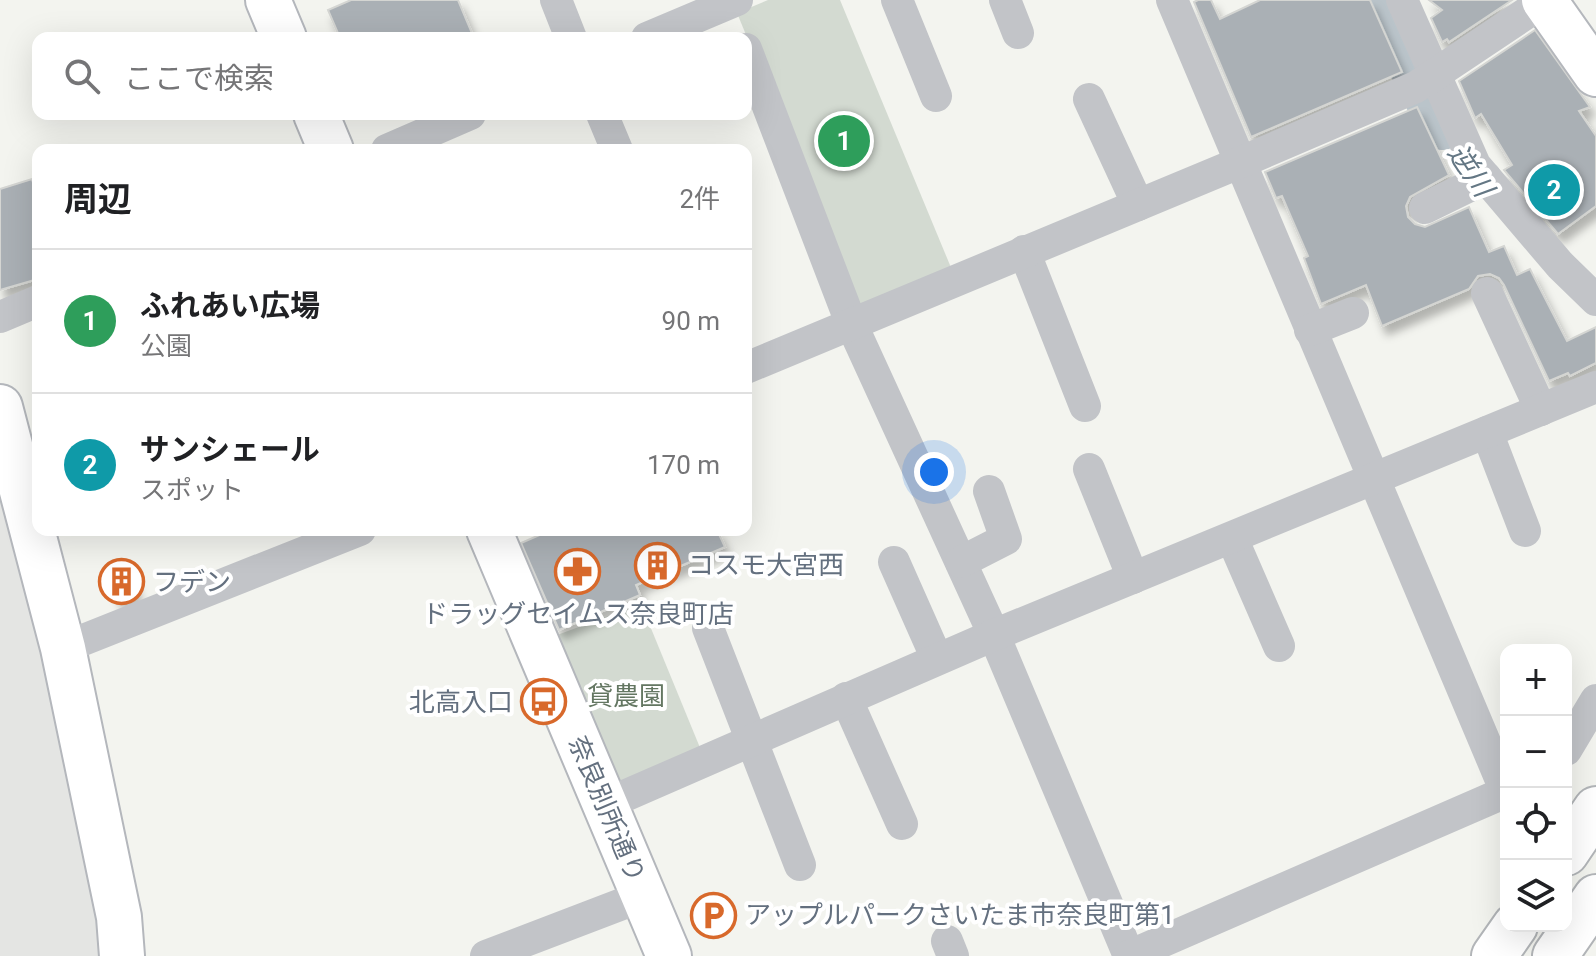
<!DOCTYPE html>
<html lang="ja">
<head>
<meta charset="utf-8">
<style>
  :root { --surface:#fff; --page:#f6f6f6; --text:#202124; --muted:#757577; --line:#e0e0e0; --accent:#d8692b }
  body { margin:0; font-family:Roboto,"Noto Sans JP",sans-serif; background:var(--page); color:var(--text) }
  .controls { position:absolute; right:24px; bottom:24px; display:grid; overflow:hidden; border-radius:16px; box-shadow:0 8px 32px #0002 }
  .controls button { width:72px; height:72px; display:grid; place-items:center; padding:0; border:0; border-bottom:2px solid var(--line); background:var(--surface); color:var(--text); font:40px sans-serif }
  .you { position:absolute; left:934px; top:472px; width:28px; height:28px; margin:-20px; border:6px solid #fff; border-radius:50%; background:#1a73e8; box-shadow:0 0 0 12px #1a73e833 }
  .badge { display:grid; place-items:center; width:52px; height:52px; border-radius:50%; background:var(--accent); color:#fff; font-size:26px; font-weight:700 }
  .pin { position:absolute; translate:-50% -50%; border:4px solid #fff; box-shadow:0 2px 8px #0006 }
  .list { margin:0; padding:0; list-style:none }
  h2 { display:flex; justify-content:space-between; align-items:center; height:104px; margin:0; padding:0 32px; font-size:34px }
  h2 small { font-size:26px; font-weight:400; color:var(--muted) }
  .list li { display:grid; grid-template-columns:52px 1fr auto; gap:24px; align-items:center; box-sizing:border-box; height:144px; padding:0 32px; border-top:2px solid var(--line) }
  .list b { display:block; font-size:30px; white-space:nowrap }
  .list p { margin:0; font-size:26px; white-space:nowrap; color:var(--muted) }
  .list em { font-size:26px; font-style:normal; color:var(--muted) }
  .icon { flex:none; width:44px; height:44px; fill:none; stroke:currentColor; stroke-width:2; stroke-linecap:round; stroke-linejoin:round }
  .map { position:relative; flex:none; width:1596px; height:956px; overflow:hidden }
  .search { position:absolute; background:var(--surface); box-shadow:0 8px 32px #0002; left:32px; top:32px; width:720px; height:88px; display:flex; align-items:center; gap:20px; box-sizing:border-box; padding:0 28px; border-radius:16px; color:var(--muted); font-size:30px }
  .panel { position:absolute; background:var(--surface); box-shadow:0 8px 32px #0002; left:32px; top:144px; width:720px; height:392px; border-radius:16px }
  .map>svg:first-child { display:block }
  .built { fill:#e4e5e3 }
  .green { fill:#d3dad1 }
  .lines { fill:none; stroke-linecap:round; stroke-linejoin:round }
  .river { stroke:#bac4ca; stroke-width:48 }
  .building { fill:#aab0b5; stroke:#d4d5d2; stroke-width:2; filter:url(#shadow) }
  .secondary-casing { stroke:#b4b7bc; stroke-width:48 }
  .highway-casing { stroke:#b2b5b8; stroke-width:48 }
  .street { stroke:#c2c4c8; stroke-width:32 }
  .secondary { stroke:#fff; stroke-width:44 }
  .highway { stroke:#fff; stroke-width:44 }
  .labels { text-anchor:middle; stroke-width:8; stroke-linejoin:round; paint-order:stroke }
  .poi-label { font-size:26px; fill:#64707f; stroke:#fff; text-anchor:start }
  .park-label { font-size:26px; fill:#647762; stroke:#fff }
  .street-label { font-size:26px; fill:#64707f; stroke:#fff }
  .water-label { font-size:28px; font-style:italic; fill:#647784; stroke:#fff }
</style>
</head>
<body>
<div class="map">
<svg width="1596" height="956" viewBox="0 0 1596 956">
  <defs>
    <filter id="shadow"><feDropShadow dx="5" dy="9" stdDeviation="4" flood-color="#0004"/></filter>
  </defs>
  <rect width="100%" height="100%" fill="#f3f4ef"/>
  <path class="built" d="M0 476 68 761 100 915V956H0Z"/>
  <g class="green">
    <path d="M768 0H840L952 270 859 309 737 13Z"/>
    <path d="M641 604 703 755 610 786 549 638Z"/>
  </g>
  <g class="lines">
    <path class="river" d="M1386 0 1413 67 1442 126"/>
  </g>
  <g class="building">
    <path d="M351 0H458L474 38H340L328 10Z"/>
    <path d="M1198 0H1211L1220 19 1260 0H1370L1402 72 1251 137 1194 2Z"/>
    <path d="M1429 0H1512L1449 42 1447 39 1442 42 1431 18 1442 10Z"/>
    <path d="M1535 30 1590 107 1579 111 1596 136V206L1558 234 1504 170 1512 165 1481 114 1475 118 1459 81Z"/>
    <path d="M1417 107 1449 175 1410 197 1406 206 1408 217 1415 224 1425 227 1469 207 1489 252 1504 246 1517 275 1530 269 1567 341 1596 327V363L1570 376 1568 373 1549 381 1504 285 1499 278 1490 274 1478 276 1469 289 1382 326 1366 285 1321 304 1304 258 1308 256 1282 196 1276 198 1265 172Z"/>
    <path d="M32 179 38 201V279L0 290V189Z"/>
    <path d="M551 530H717L725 547 636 585 640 595 559 630 521 543Z"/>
    <path d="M127 563 137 594 117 600 107 569Z"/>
  </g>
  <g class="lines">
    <defs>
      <g id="secondary">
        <path d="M268 0 284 38"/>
        <path d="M1544 0 1596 74"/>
        <path d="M316 114 331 150"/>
        <path d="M0 407 63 648 119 917 122 956"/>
        <path d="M489 530 669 956"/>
      </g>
      <g id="highway">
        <path d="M1566 853 1596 809"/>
        <path d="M1494 956 1515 926"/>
        <path d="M1555 956 1596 897"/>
      </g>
    </defs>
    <use href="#secondary" class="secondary-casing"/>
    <use href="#highway" class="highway-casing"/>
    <g class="street">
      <path d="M556 0 571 38"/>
      <path d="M897 0 936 96"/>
      <path d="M1005 0 1018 33"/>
      <path d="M1172 0 1506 792"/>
      <path d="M1402 0 1475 165 1560 265 1596 300"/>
      <path d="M647 38 737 0"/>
      <path d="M746 49 851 323 994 635 1129 956"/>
      <path d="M1089 99 1138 205"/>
      <path d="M602 114 617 150"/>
      <path d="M387 150 470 114"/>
      <path d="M1425 208 1486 178"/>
      <path d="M1024 251 1085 406"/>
      <path d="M1487 293 1541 410"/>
      <path d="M0 317 38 301"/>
      <path d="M1310 330 1353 313"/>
      <path d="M746 368 1239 163 1416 87 1546 0"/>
      <path d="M1487 432 1525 531"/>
      <path d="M1089 469 1133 578"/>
      <path d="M1232 538 1279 646"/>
      <path d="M894 562 937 659"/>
      <path d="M961 562 1006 539 989 491"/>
      <path d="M708 628 800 865"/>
      <path d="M63 648 360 530"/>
      <path d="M846 698 902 824"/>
      <path d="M1566 750 1596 700"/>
      <path d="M606 804 994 635 1596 387"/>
      <path d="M947 941 953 956"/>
      <path d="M486 956 643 896"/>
      <path d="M1129 956 1506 792"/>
    </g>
    <use href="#secondary" class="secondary"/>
    <use href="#highway" class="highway"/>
  </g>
  <defs>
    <symbol id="building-ring" viewBox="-11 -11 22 22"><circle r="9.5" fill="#fff" stroke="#d8692b" stroke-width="1.5"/><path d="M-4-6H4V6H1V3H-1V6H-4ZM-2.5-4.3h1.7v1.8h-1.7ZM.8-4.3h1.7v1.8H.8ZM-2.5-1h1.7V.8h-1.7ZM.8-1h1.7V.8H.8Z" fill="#d8692b"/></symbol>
    <symbol id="pharmacy-ring" viewBox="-11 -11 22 22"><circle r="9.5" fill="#fff" stroke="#d8692b" stroke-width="1.5"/><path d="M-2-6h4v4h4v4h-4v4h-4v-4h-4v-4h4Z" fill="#d8692b"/></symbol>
    <symbol id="bus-ring" viewBox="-11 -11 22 22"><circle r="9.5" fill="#fff" stroke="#d8692b" stroke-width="1.5"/><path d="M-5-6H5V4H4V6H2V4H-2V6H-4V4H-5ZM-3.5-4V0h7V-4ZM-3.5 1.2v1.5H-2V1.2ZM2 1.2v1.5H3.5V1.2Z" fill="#d8692b"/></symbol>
    <symbol id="parking-ring" viewBox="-11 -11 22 22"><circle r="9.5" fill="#fff" stroke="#d8692b" stroke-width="1.5"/><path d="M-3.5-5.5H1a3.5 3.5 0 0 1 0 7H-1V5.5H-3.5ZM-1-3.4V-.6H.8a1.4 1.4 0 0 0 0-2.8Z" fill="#d8692b"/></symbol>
  </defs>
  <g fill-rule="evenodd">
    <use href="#building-ring" x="632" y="540" width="51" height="51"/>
    <use href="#pharmacy-ring" x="552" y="546" width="51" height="51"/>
    <use href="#building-ring" x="96" y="556" width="51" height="51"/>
    <use href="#bus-ring" x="518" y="676" width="51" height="51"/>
    <use href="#parking-ring" x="688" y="890" width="51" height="51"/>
  </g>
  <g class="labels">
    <g class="poi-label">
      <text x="688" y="574">コスモ大宮西</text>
      <text x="153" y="591">フデン</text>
      <text x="578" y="623" text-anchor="middle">ドラッグセイムス奈良町店</text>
      <text x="513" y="711" text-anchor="end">北高入口</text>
      <text x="745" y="924">アップルパークさいたま市奈良町第1</text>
    </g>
    <g class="park-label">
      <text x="626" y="705">貸農園</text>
    </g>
    <g class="street-label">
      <text transform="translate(607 809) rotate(67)" y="9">奈良別所通り</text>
    </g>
    <g class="water-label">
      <text transform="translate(1471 170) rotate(56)" y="10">逆川</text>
    </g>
  </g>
</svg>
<div class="controls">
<button>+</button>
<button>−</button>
<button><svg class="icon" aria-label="locate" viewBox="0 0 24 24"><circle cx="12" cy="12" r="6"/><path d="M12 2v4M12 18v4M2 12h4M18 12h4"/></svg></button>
<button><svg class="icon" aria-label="layers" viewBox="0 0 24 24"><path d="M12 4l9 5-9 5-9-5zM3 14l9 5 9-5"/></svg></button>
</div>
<div class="you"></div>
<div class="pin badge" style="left:844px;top:141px;background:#2e9e5b">1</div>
<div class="pin badge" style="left:1554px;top:190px;background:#0f9aa8">2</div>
<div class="search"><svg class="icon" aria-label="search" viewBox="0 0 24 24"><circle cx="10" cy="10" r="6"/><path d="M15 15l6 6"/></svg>ここで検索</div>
<section class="panel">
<h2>周辺<small>2件</small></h2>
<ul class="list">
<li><span class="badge" style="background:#2e9e5b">1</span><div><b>ふれあい広場</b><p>公園</p></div><em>90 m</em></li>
<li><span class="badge" style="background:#0f9aa8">2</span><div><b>サンシェール</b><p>スポット</p></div><em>170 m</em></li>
</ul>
</section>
</div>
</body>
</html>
